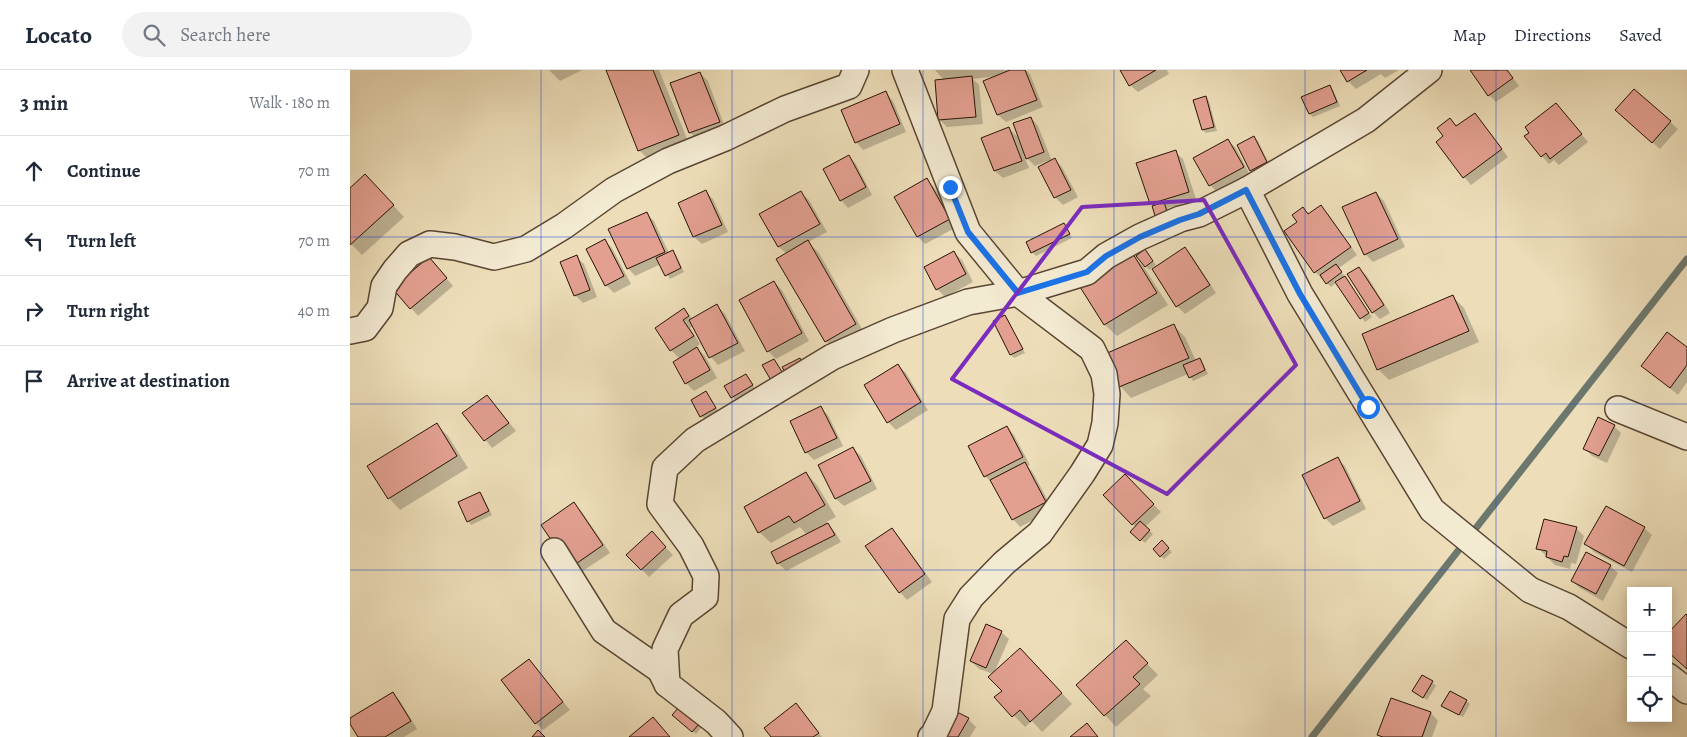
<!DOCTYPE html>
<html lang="en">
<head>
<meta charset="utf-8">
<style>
  :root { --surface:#fff; --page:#f2f2f3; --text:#1f2937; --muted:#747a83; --line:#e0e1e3 }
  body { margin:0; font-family:Alegreya,serif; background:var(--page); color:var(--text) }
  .controls { position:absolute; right:15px; bottom:15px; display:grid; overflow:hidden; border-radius:0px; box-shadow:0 2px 12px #0003 }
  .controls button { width:45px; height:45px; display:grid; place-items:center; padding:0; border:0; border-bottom:1px solid var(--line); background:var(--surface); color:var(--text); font:25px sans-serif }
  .stop { position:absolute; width:15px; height:15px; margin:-11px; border:4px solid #1a73e8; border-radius:50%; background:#fff }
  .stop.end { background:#1a73e8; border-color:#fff; box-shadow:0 1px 5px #0008 }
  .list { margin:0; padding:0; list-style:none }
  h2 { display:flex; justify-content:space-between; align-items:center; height:65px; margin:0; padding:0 20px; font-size:21px }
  h2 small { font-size:16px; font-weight:400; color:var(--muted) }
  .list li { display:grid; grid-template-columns:32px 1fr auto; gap:15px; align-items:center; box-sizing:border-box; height:70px; padding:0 20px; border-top:1px solid var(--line) }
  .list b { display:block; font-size:19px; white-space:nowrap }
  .list em { font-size:16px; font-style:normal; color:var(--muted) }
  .icon { flex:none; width:28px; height:28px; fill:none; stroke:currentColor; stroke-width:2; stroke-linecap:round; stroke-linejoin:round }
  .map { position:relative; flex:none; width:1337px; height:667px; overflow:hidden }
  header { display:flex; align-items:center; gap:30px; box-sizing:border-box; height:70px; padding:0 25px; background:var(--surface); border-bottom:1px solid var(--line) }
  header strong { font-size:24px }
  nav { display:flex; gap:28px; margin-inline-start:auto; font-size:18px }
  .search { width:350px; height:45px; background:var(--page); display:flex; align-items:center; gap:12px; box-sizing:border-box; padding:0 18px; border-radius:28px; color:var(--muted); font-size:19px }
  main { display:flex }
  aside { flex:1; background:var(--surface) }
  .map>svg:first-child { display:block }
  .shadow { fill:#0003 }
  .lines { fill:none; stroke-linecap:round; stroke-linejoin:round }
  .stream { stroke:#6c786e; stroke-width:7 }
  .building { fill:#e3a091; stroke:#281205 }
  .minor-casing { stroke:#594532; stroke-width:28 }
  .minor { stroke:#f3ead2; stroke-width:25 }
  .route { stroke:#1a73e8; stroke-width:6 }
  .marked { fill:none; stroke:#7b2cbf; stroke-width:4; stroke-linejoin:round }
  .grid { fill:none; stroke:#1d4ed8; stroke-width:1; stroke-opacity:0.55 }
</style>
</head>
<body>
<header>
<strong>Locato</strong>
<div class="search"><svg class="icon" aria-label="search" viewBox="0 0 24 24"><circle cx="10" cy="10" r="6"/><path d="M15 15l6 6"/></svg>Search here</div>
<nav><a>Map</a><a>Directions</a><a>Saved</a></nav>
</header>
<main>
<aside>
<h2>3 min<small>Walk · 180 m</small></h2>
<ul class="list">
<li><svg class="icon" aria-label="ahead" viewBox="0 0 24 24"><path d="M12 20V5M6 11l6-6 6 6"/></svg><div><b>Continue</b></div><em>70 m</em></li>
<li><svg class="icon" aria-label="left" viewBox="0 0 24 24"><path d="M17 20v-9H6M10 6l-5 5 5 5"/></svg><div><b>Turn left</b></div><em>70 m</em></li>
<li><svg class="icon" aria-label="right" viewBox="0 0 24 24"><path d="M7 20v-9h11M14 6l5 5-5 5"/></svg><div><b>Turn right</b></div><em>40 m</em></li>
<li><svg class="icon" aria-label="arrive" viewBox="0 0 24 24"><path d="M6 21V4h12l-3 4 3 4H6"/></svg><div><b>Arrive at destination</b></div></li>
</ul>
</aside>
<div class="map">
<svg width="1337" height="667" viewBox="0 0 1337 667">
  <rect width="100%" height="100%" fill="#eddeb9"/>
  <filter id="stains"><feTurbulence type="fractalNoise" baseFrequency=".004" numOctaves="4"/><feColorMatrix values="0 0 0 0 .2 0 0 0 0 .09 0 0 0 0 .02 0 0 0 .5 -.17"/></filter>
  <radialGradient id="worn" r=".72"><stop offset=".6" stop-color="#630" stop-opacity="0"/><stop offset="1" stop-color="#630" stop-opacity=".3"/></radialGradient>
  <g class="shadow">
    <path d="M199 0H232L210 11Z"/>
    <path d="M257 0H309L340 76 301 92 289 80Z"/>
    <path d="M585 0H676L680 4 693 37 656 52 648 45 635 12 647 6 623 9 629 15 633 54 597 57 590 50 594 10Z"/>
    <path d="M772 0H817L819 4 788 22 780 15Z"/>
    <path d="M992 0H1049L1035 8 1031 4 1006 19 998 11Z"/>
    <path d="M1121 0H1157L1169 16 1146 32 1139 25Z"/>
    <path d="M350 3 358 11 376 60 348 70 340 63 322 14Z"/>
    <path d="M980 17 983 20 990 36 963 47 960 44Z"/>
    <path d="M1284 20 1328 59 1310 79 1274 48Z"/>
    <path d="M536 23 543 31 556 62 513 80 506 72Z"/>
    <path d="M856 27 859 31 867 61 856 63 853 60Z"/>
    <path d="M1206 34 1238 72 1209 95 1204 90 1199 94 1192 86Z"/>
    <path d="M1125 44 1158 87 1121 115 1114 107 1095 67 1100 49 1107 57Z"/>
    <path d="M681 48 688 56 702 91 705 90 712 97 728 127 713 135 705 127 700 90 685 96 673 84 679 98 653 108 645 101 633 68 659 59 667 66 672 79 674 78Z"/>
    <path d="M904 68 908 71 920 96 905 104 901 100Z"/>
    <path d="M878 71 886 78 900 105 868 123 860 115Z"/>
    <path d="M825 82 833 89 846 129 818 138 822 151 801 134Z"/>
    <path d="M499 87 506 94 522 125 498 138 491 130Z"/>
    <path d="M577 110 584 117 607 157 575 174 568 167 545 127Z"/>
    <path d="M26 117 54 147 12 185 0 173V119Z"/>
    <path d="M356 122 363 129 378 162 352 174 344 167 329 134Z"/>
    <path d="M451 123 459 130 477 162 458 172 469 183 516 266 487 283 476 271 437 184 429 177 411 145Z"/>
    <path d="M1026 123 1034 131 1055 177 1023 192 1015 184 994 138Z"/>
    <path d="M971 137 978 144 1007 185 989 198 1022 247 1015 252 987 212 981 217 965 202 936 161 949 153 953 139 959 145Z"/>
    <path d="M296 143 304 151 319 183 322 182 326 185 334 202 320 209 311 194 285 206 278 198Z"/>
    <path d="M714 154 722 168 686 186 683 183 678 173Z"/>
    <path d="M255 171 262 178 281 214 264 223 256 215Z"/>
    <path d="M835 179 842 186 866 223 835 244 827 236Z"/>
    <path d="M604 183 612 190 623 212 595 227 587 219Z"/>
    <path d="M798 184 806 195 799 200 796 196Z"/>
    <path d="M783 186 794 197 818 235 767 266 755 255 732 217Z"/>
    <path d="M226 187 234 194 247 227 233 233 225 225Z"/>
    <path d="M86 196 103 216 68 246 44 218Z"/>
    <path d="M1009 198 1017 206 1040 243 1030 249 1023 242Z"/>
    <path d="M424 212 432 220 459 271 426 289 418 281Z"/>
    <path d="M1103 227 1114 238 1129 272 1039 310 1028 299Z"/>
    <path d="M367 236 375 244 395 281 368 295 361 287 343 256 340 258 350 274 346 277 355 286 367 308 344 321 336 313 324 292 330 289 321 280 307 258 334 240 343 249Z"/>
    <path d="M655 246 658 250 675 283 664 288 661 285Z"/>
    <path d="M824 256 835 267 846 291 850 289 853 293 858 304 843 311 838 304 781 328 770 316Z"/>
    <path d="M1337 279V312L1328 325 1293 296Z"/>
    <path d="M548 295 556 303 578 340 546 360 538 352 515 316Z"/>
    <path d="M396 305 405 319 386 330 382 327Z"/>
    <path d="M356 322 369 342 355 349 351 346Z"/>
    <path d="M137 326 166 361 142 378 114 343Z"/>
    <path d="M470 338 478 345 493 376 464 390 456 382Z"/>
    <path d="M87 355 98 366 118 398 50 440 39 428Z"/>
    <path d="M1264 356 1271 363 1257 393 1242 386 1235 379Z"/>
    <path d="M657 357 664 365 680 395 677 396 682 401 703 440 670 457 663 449 643 414 635 406Z"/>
    <path d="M503 378 511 386 527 419 494 436 486 429 469 396Z"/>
    <path d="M987 389 995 396 1016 439 983 456 975 448Z"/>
    <path d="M456 403 467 415 486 447 476 452 485 462 491 472 436 501 428 493 457 465 450 457 421 473 409 462Z"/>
    <path d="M775 406 811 442 795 457 803 464 795 473 782 462 786 457 755 425Z"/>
    <path d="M130 423 133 427 142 445 121 455 118 451Z"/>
    <path d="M224 434 232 442 260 483 228 504 221 497Z"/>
    <path d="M1226 458 1234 466 1226 494 1221 493 1220 499 1205 495 1188 478Z"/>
    <path d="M1294 458 1302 465 1282 502 1244 482 1236 474Z"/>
    <path d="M541 459 549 467 582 512 557 530 550 522Z"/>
    <path d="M302 463 323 485 299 507 278 485Z"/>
    <path d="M812 472 822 482 814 489 805 479Z"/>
    <path d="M1260 496 1268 503 1253 531 1230 518 1222 511Z"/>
    <path d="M651 562 659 569 644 603 681 590 722 634 692 662 682 651 675 657 646 627 653 621 643 604 629 599 621 591Z"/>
    <path d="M787 583 808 605 793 619 801 626 766 657 728 615Z"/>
    <path d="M179 590 220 640 193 660 186 653Z"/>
    <path d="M1082 612 1086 616 1077 630 1064 621Z"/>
    <path d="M42 623 50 631 67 659 54 667H10L0 649Z"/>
    <path d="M1042 629 1081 643 1088 651 1082 667H1031L1029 665Z"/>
    <path d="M1116 631 1120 634 1113 647 1093 636Z"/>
    <path d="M453 643 472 667H422Z"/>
    <path d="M608 643 618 649 626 657 620 667H594Z"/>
    <path d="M327 649 348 655 351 658 346 664Z"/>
  </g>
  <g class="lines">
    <path class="stream" d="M962 667 1337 189"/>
  </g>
  <g class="building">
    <path d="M256 0H303L329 65 288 81Z"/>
    <path d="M660 0H675L687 30 647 45 633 11Z"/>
    <path d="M770 0H806L779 16Z"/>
    <path d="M990 0H1017L997 12Z"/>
    <path d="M1120 0H1157L1163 8 1138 26Z"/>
    <path d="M350 2 370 52 339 63 320 13Z"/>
    <path d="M622 6 626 47 588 50 585 10Z"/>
    <path d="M980 15 987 32 959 44 951 27Z"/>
    <path d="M1284 19 1321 51 1302 73 1265 40Z"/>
    <path d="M536 21 550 54 505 73 491 40Z"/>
    <path d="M856 26 864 57 852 60 843 30Z"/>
    <path d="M1206 33 1232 64 1200 89 1196 83 1191 87 1174 66 1179 63 1175 57Z"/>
    <path d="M1125 43 1152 79 1113 108 1086 72 1093 66 1087 58 1100 48 1106 56Z"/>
    <path d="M681 47 694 82 676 89 663 53Z"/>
    <path d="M659 57 672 91 644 101 631 68Z"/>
    <path d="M904 66 917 92 900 101 887 75Z"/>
    <path d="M878 69 894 97 859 116 843 88Z"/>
    <path d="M826 80 839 122 800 134 786 93Z"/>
    <path d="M499 85 516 117 490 131 473 99Z"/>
    <path d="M705 88 721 120 704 128 688 97Z"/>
    <path d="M15 104 44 135 0 175V118Z"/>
    <path d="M577 108 600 149 567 167 544 127Z"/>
    <path d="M356 120 372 155 343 167 328 133Z"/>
    <path d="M451 121 470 154 428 177 409 144Z"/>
    <path d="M1026 122 1048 169 1014 185 992 137Z"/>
    <path d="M814 132 819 148 807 152 802 136Z"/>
    <path d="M971 135 1001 177 964 203 934 161 947 152 942 145 953 137 958 144Z"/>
    <path d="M297 142 315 182 277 199 258 159Z"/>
    <path d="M714 153 720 164 681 183 676 172Z"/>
    <path d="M255 169 274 206 255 216 236 179Z"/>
    <path d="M458 170 506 254 475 272 426 189Z"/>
    <path d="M835 177 860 215 826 237 802 199Z"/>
    <path d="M795 179 803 191 795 197 786 186Z"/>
    <path d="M323 180 331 198 315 206 306 188Z"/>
    <path d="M604 181 616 204 586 220 574 197Z"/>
    <path d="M783 184 807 223 754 255 730 217Z"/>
    <path d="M227 185 240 220 224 226 210 192Z"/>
    <path d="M79 187 97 208 60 239 42 218Z"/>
    <path d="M986 194 992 202 976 214 970 205Z"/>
    <path d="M1009 197 1034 235 1022 243 997 204Z"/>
    <path d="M995 206 1019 243 1010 249 985 212Z"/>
    <path d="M424 211 452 263 417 282 389 230Z"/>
    <path d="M1103 225 1119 261 1027 300 1012 264Z"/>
    <path d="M367 234 388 273 359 288 339 250Z"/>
    <path d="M334 238 339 246 333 250 344 266 320 281 305 258Z"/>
    <path d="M655 245 673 279 660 285 643 251Z"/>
    <path d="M824 254 839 288 769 317 755 284Z"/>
    <path d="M1317 262 1337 277V295L1320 318 1291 296Z"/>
    <path d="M347 277 360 300 335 314 323 292Z"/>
    <path d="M450 288 455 298 437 306 432 297Z"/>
    <path d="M850 288 855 300 839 308 833 295Z"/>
    <path d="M424 289 434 305 422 312 412 295Z"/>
    <path d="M548 294 571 332 537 353 514 315Z"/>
    <path d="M396 304 403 315 381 328 374 316Z"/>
    <path d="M356 321 366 338 350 347 341 330Z"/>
    <path d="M137 325 159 353 134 371 112 343Z"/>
    <path d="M471 336 487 368 455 383 440 351Z"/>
    <path d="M1248 347 1265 355 1249 386 1233 379Z"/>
    <path d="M87 353 107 386 38 429 17 396Z"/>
    <path d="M657 356 673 387 634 407 618 376Z"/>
    <path d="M503 377 521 411 485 429 468 395Z"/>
    <path d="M988 387 1010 431 974 449 952 405Z"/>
    <path d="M675 392 696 432 662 450 640 410Z"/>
    <path d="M456 402 475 435 444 453 439 446 408 463 394 437Z"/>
    <path d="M775 404 804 434 782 455 753 425Z"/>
    <path d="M130 422 139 441 117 452 108 432Z"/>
    <path d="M224 432 253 475 220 498 191 455Z"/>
    <path d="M1256 436 1295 457 1274 496 1234 474Z"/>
    <path d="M1194 449 1227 457 1218 487 1214 486 1212 492 1196 487 1197 481 1186 479Z"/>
    <path d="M790 451 800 460 790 471 780 462Z"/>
    <path d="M478 453 485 465 427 494 421 482Z"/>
    <path d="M542 458 575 504 549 523 515 476Z"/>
    <path d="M302 461 316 477 291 500 276 485Z"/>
    <path d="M812 470 819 478 810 487 803 479Z"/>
    <path d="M1236 482 1261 495 1246 524 1221 511Z"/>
    <path d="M1336 544 1337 545V599L1318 582V563Z"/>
    <path d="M636 554 652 561 636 598 620 591Z"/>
    <path d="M776 570 798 593 783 607 790 614 754 646 726 615Z"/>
    <path d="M670 578 712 623 680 652 670 640 662 647 644 627 652 621 638 607Z"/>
    <path d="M179 589 213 632 185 654 151 610Z"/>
    <path d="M1072 605 1083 611 1073 628 1062 621Z"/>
    <path d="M1100 621 1117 630 1109 645 1091 636Z"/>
    <path d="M43 622 61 651 35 667H8L0 654V648Z"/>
    <path d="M1041 628 1081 642 1072 667H1033L1027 665Z"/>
    <path d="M446 633 469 663 463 667H421L414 658Z"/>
    <path d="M329 637 349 654 342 662 322 645Z"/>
    <path d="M607 642 619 648 608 667H592Z"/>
    <path d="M303 647 320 667H279Z"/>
    <path d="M737 653 748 667H720Z"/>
    <path d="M188 660 195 667H182Z"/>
  </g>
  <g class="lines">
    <defs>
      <g id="minor">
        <path d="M555 0 618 162 668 223 742 279 754 304 757 324 755 353 750 375 732 404 690 463 654 493 621 527 607 549 595 641 584 664 581 667"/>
        <path d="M897 120 950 224 1082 440 1180 520 1219 537 1281 576"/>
        <path d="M0 261 15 258 30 238 34 216 45 200 59 184 80 174 105 177 144 187 176 179 214 156 264 120 318 91 375 68 435 39 499 16 506 0"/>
        <path d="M1268 339 1337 367"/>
        <path d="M204 481 254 561 310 600 317 614"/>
        <path d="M1318 606 1337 621"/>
        <path d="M380 667 366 652 317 614 315 579 331 545 355 527 356 506 341 476 310 434 315 398 345 370 482 287 543 260 618 232 668 223 737 202 756 186 790 167 830 149 849 144 897 120 1016 50 1079 0"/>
      </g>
    </defs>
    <use href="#minor" class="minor-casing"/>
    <use href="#minor" class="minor"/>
  </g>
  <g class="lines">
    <path class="route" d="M600 117 618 162 668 223 737 202 756 186 790 167 830 150 849 144 896 120 950 224 1018 337"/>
  </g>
  <path class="marked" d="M854 130 946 295 817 424 602 309 732 137Z"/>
  <path class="grid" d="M191 0V667M382 0V667M573 0V667M764 0V667M955 0V667M1146 0V667M0 167H1337M0 334H1337M0 500H1337"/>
  <rect width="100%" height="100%" filter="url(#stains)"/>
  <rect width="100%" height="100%" fill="url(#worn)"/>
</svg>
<div class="controls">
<button>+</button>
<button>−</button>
<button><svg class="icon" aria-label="locate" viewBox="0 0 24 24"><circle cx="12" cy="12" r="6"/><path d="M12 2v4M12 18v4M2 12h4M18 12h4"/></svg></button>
</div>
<div class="stop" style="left:1018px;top:337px"></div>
<div class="stop end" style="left:600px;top:117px"></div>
</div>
</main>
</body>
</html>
